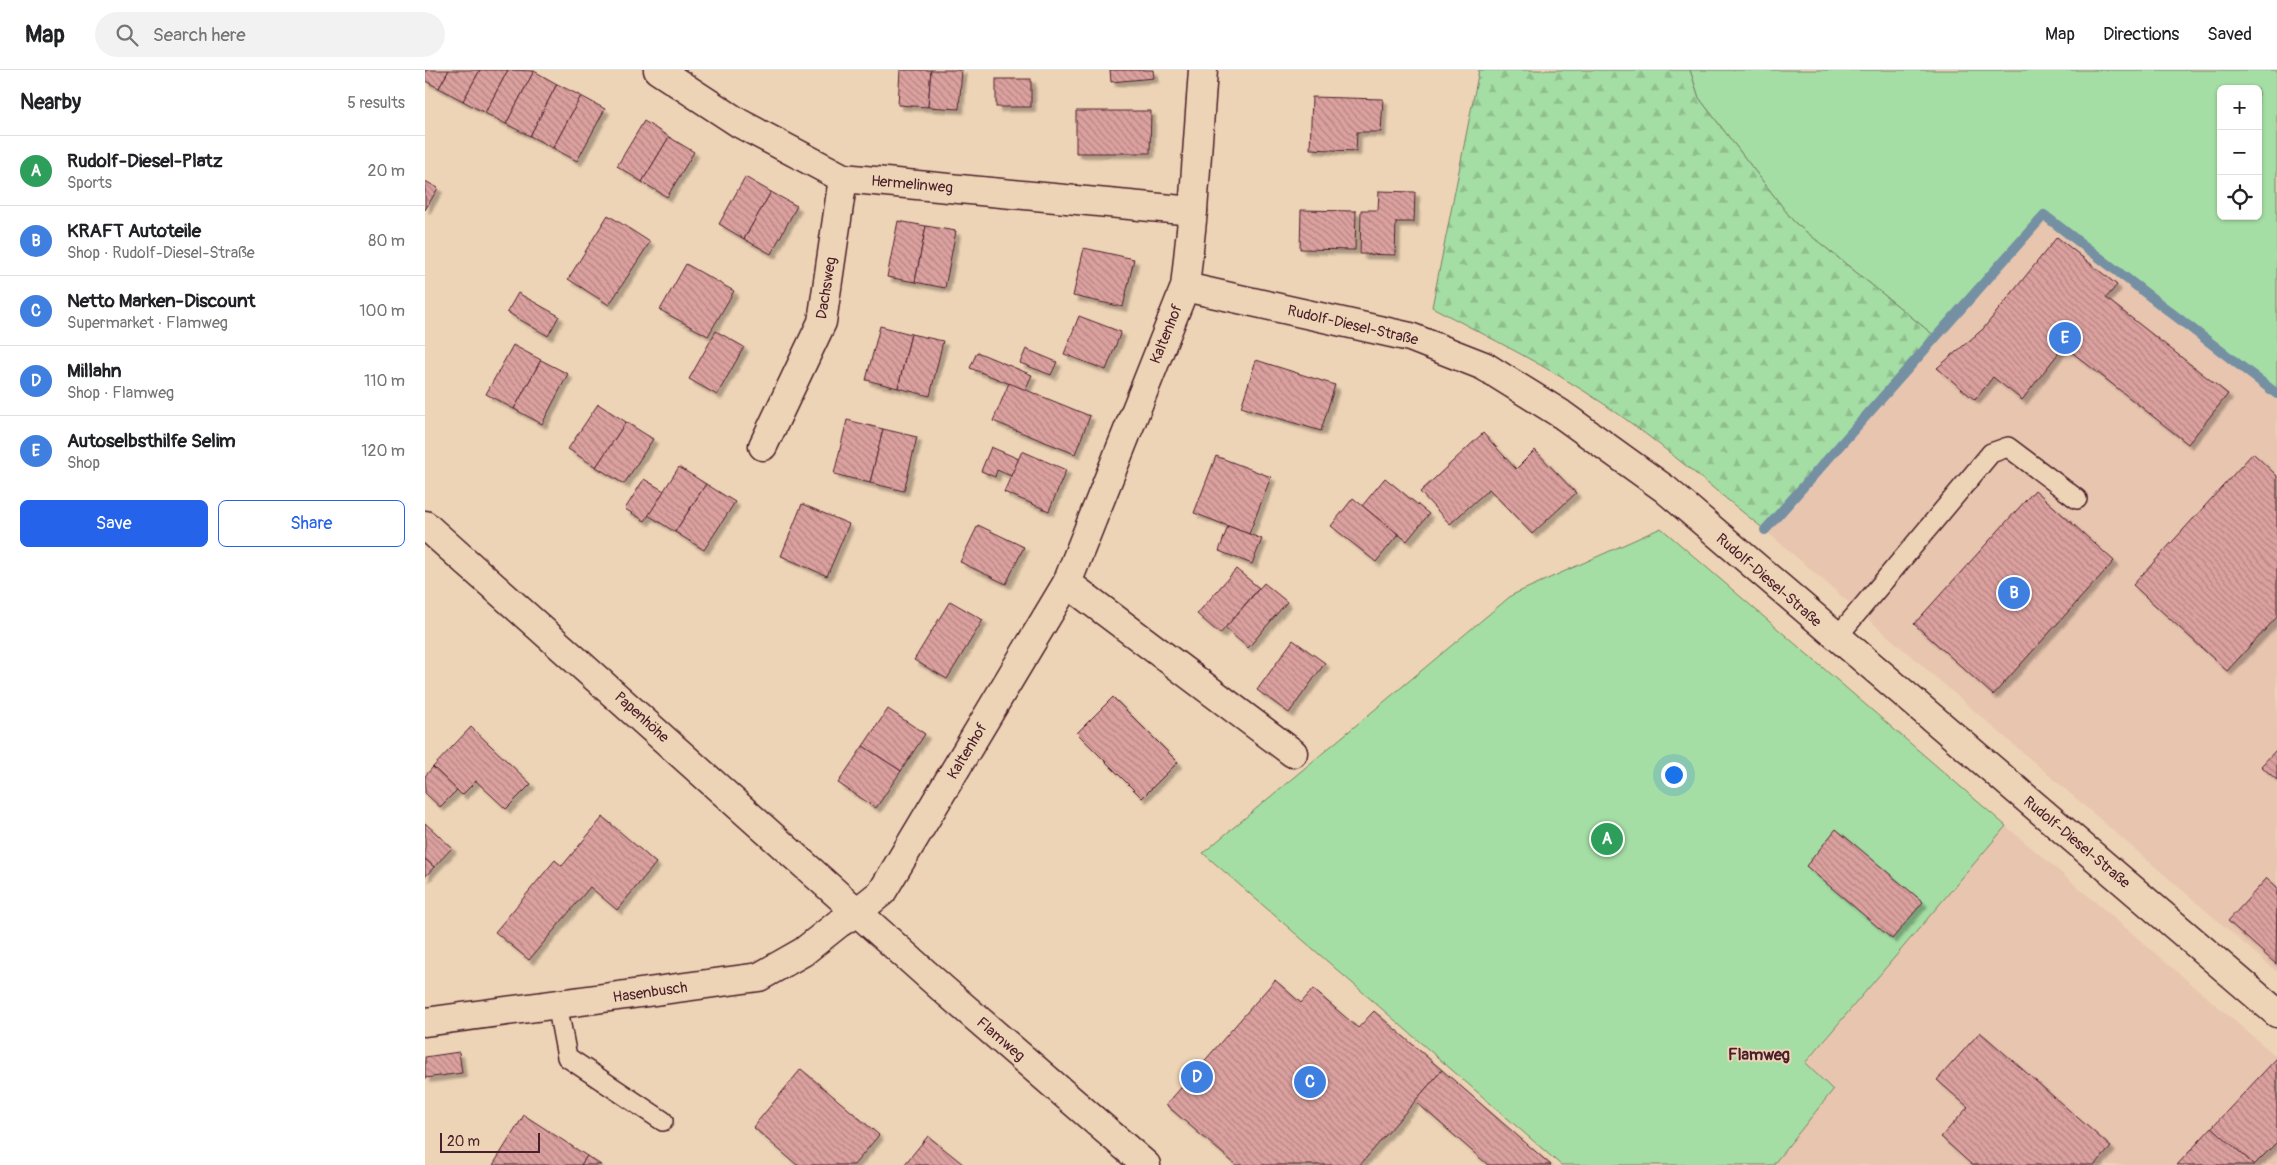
<!DOCTYPE html>
<html lang="en">
<head>
<meta charset="utf-8">
<style>
  :root { --surface:#fff; --page:#f2f2f2; --text:#202124; --muted:#757577; --line:#e0e0e0; --accent:#2563eb }
  body { margin:0; font-family:Pangolin,sans-serif; background:var(--page); color:var(--text) }
  .controls { position:absolute; right:15px; top:15px; display:grid; overflow:hidden; border-radius:8px; box-shadow:0 1px 4px #0004 }
  .controls button { width:45px; height:45px; display:grid; place-items:center; padding:0; border:0; border-bottom:1px solid var(--line); background:var(--surface); color:var(--text); font:25px sans-serif }
  .scale { position:absolute; left:15px; bottom:12px; width:100px; box-sizing:border-box; padding-left:5px; border:2px solid #4a1f2b; border-top:0; font-size:14px; line-height:18px; white-space:nowrap; color:#4a1f2b; -webkit-text-stroke:4px #eed4b6; paint-order:stroke }
  .you { position:absolute; left:1248px; top:704px; width:18px; height:18px; margin:-12px; border:4px solid #fff; border-radius:50%; background:#1a73e8; box-shadow:0 0 0 8px #1a73e833 }
  .badge { display:grid; place-items:center; width:32px; height:32px; border-radius:50%; background:var(--accent); color:#fff; font-size:16px; font-weight:700 }
  .pin { position:absolute; translate:-50% -50%; border:2px solid #fff; box-shadow:0 1px 5px #0006 }
  .list { margin:0; padding:0; list-style:none }
  h2 { display:flex; justify-content:space-between; align-items:center; height:65px; margin:0; padding:0 20px; font-size:21px }
  h2 small { font-size:16px; font-weight:400; color:var(--muted) }
  .list li { display:grid; grid-template-columns:32px 1fr auto; gap:15px; align-items:center; box-sizing:border-box; height:70px; padding:0 20px; border-top:1px solid var(--line) }
  .list b { display:block; font-size:19px; white-space:nowrap }
  .list p { margin:0; font-size:16px; white-space:nowrap; color:var(--muted) }
  .list em { font-size:16px; font-style:normal; color:var(--muted) }
  .actions { display:flex; gap:10px; padding:15px 20px }
  .actions a { flex:1; padding:11px 0; border:1px solid var(--accent); border-radius:8px; text-align:center; font-size:18px; color:var(--accent) }
  .actions .main { background:var(--accent); color:#fff }
  .icon { flex:none; width:28px; height:28px; fill:none; stroke:currentColor; stroke-width:2; stroke-linecap:round; stroke-linejoin:round }
  .map { position:relative; flex:none; width:1852px; height:1095px; overflow:hidden }
  header { display:flex; align-items:center; gap:30px; box-sizing:border-box; height:70px; padding:0 25px; background:var(--surface); border-bottom:1px solid var(--line) }
  header strong { font-size:24px }
  nav { display:flex; gap:28px; margin-inline-start:auto; font-size:18px }
  .search { width:350px; height:45px; background:var(--page); display:flex; align-items:center; gap:12px; box-sizing:border-box; padding:0 18px; border-radius:28px; color:var(--muted); font-size:19px }
  main { display:flex }
  aside { flex:1; background:var(--surface) }
  .map>svg:first-child { display:block }
  .built { fill:#e8c5af }
  .green { fill:#a4dea4; stroke:#777e68; fill-rule:evenodd }
  .forest { fill:url(#forest-firs); stroke:#777e68 }
  .lines { fill:none; stroke-linecap:round; stroke-linejoin:round }
  .stream { stroke:#7590a3; stroke-width:10 }
  .building { fill:url(#building-back-hatch); stroke:#4a1f2b; filter:url(#shadow) }
  .service-casing { stroke:#4a1f2b; stroke-width:22 }
  .minor-casing { stroke:#4a1f2b; stroke-width:31 }
  .secondary-casing { stroke:#4a1f2b; stroke-width:31 }
  .service { stroke:#eed4b6; stroke-width:19 }
  .minor { stroke:#eed4b6; stroke-width:28 }
  .secondary { stroke:#eed4b6; stroke-width:28 }
  .labels { text-anchor:middle; stroke-width:4; stroke-linejoin:round; paint-order:stroke }
  .street-label { font-size:15px; fill:#4a1f2b; stroke:#eed4b6 }
  .neighbourhood-label { font-size:16px; font-weight:bold; fill:#4a1f2b; stroke:#eed4b6 }
</style>
</head>
<body>
<header>
<strong>Map</strong>
<div class="search"><svg class="icon" aria-label="search" viewBox="0 0 24 24"><circle cx="10" cy="10" r="6"/><path d="M15 15l6 6"/></svg>Search here</div>
<nav><a>Map</a><a>Directions</a><a>Saved</a></nav>
</header>
<main>
<aside>
<h2>Nearby<small>5 results</small></h2>
<ul class="list">
<li><span class="badge" style="background:#2e9e5b">A</span><div><b>Rudolf-Diesel-Platz</b><p>Sports</p></div><em>20 m</em></li>
<li><span class="badge" style="background:#3f7fe0">B</span><div><b>KRAFT Autoteile</b><p>Shop · Rudolf-Diesel-Straße</p></div><em>80 m</em></li>
<li><span class="badge" style="background:#3f7fe0">C</span><div><b>Netto Marken-Discount</b><p>Supermarket · Flamweg</p></div><em>100 m</em></li>
<li><span class="badge" style="background:#3f7fe0">D</span><div><b>Millahn</b><p>Shop · Flamweg</p></div><em>110 m</em></li>
<li><span class="badge" style="background:#3f7fe0">E</span><div><b>Autoselbsthilfe Selim</b><p>Shop</p></div><em>120 m</em></li>
</ul>
<div class="actions"><a class="main">Save</a><a>Share</a></div>
</aside>
<div class="map">
<svg width="1852" height="1095" viewBox="0 0 1852 1095">
  <defs>
    <pattern id="forest-firs" width="22" height="20" patternUnits="userSpaceOnUse" patternTransform="scale(1.25)"><rect width="22" height="20" fill="#a4dea4"/><path d="M5 1l3.5 6h-7zM16 11l3.5 6h-7z" fill="#8fbe8d"/></pattern>
    <pattern id="building-back-hatch" width="6" height="6" patternUnits="userSpaceOnUse" patternTransform="scale(1.25)"><rect width="6" height="6" fill="#dba19f"/><path d="M-1 5l2 2M0 0l6 6M5-1l2 2" fill="none" stroke="#b48382"/></pattern>
    <filter id="shadow"><feDropShadow dx="4.5" dy="4.5" stdDeviation="1" flood-color="#0004"/></filter>
  </defs>
  <rect width="100%" height="100%" fill="#eed4b6"/>
  <filter id="ink" filterUnits="userSpaceOnUse"><feTurbulence type="fractalNoise" baseFrequency=".02" numOctaves="2"/><feDisplacementMap in="SourceGraphic" scale="10" xChannelSelector="R" yChannelSelector="G"/><feConvolveMatrix kernelMatrix="1 2 1 2 8 2 1 2 1" color-interpolation-filters="sRGB"/></filter>
  <g filter="url(#ink)">
    <g class="built">
      <path d="M1619 145 1852 324V902L1340 460Z"/>
      <path d="M1581 756 1852 987V1095H1348L1408 1020 1380 994Z"/>
    </g>
    <g class="green">
      <path d="M1265 0H1852V324L1620 145 1511 267 1369 152 1274 28ZM1796 19H1833V146H1796Z"/>
      <path d="M1236 458 1581 756 1380 993 1408 1020 1348 1095H1136L778 783 1087 525Z"/>
    </g>
    <path class="forest" d="M1054 0H1265L1274 28 1369 152 1511 267 1340 460C1287 418 1235 372 1179 334 1124 297 1065 268 1007 237Z"/>
    <g class="lines">
      <path class="stream" d="M1340 460 1619 145 1852 324"/>
    </g>
    <g class="building">
      <path d="M0 0H24L14 18 0 11Z"/>
      <path d="M24 0H55L38 31 14 18Z"/>
      <path d="M55 0H83L60 43 38 31Z"/>
      <path d="M83 0 109 1 81 54 60 43Z"/>
      <path d="M475 0H506L503 37 473 35Z"/>
      <path d="M506 0H537L534 39 503 37Z"/>
      <path d="M685 0H728L729 8 686 12Z"/>
      <path d="M109 1 132 14 105 66 81 54Z"/>
      <rect x="571" y="9" width="35" height="28"/>
      <path d="M132 14 156 26 128 78 105 66Z"/>
      <path d="M156 26 180 39 152 91 128 78Z"/>
      <path d="M887 27 958 29 956 62H932L931 81 885 79Z"/>
      <path d="M651 41H726L725 83H651Z"/>
      <path d="M219 51 244 67 217 112 192 96Z"/>
      <path d="M244 67 269 82 242 127 217 112Z"/>
      <path d="M320 107 346 122 319 169 294 154Z"/>
      <path d="M0 111 13 118 0 140Z"/>
      <path d="M954 121 990 122 989 152H971L970 185 935 184 936 140H953Z"/>
      <path d="M346 122 372 136 346 184 319 169Z"/>
      <path d="M876 140 931 141 930 180 875 179Z"/>
      <path d="M183 145 225 172 184 235 143 209Z"/>
      <path d="M473 151 501 156 490 212 462 207Z"/>
      <path d="M501 156 531 161 520 218 490 212Z"/>
      <path d="M1632 167 1692 215 1681 228 1803 324 1763 374 1639 276 1597 330 1568 307 1550 330 1512 298 1558 259Z"/>
      <path d="M659 178 709 189 698 237 648 226Z"/>
      <path d="M261 194 309 221 283 266 235 240Z"/>
      <path d="M93 223 134 246 123 266 82 242Z"/>
      <path d="M654 246 696 262 681 300 639 284Z"/>
      <path d="M455 256 486 264 473 318 441 310Z"/>
      <path d="M291 261 319 277 292 325 264 309Z"/>
      <path d="M486 264 518 271 505 326 473 318Z"/>
      <path d="M88 275 116 290 89 339 61 324Z"/>
      <path d="M601 279 632 292 626 305 595 293Z"/>
      <path d="M552 282 607 305 600 320 545 298Z"/>
      <path d="M116 290 143 304 117 354 89 339Z"/>
      <path d="M831 290 910 315 896 361 816 337Z"/>
      <path d="M584 313 665 346 650 384 568 351Z"/>
      <path d="M173 334 201 352 171 397 143 379Z"/>
      <path d="M422 350 458 359 445 413 409 404Z"/>
      <path d="M201 352 228 369 199 414 171 397Z"/>
      <path d="M458 359 492 367 479 421 445 413Z"/>
      <path d="M1058 363 1091 399 1110 380 1151 423 1107 464 1064 419 1025 454 995 422Z"/>
      <path d="M566 377 594 389 586 406 572 400 570 407 556 401Z"/>
      <path d="M597 381 641 400 624 441 579 422Z"/>
      <path d="M1828 383 1852 406V547L1802 601 1708 515Z"/>
      <path d="M791 386 846 407 824 464 769 443Z"/>
      <path d="M254 397 281 414 250 462 223 445Z"/>
      <path d="M960 408 1004 444 982 471 937 436Z"/>
      <path d="M219 409 239 421 220 451 200 439Z"/>
      <path d="M281 414 310 432 279 480 250 462Z"/>
      <path d="M1610 420 1689 491 1568 625 1489 554Z"/>
      <path d="M928 428 973 465 951 492 906 456Z"/>
      <path d="M377 434 424 454 402 506 356 486Z"/>
      <path d="M553 455 599 477 581 514 535 492Z"/>
      <path d="M803 456 837 469 827 494 794 481Z"/>
      <path d="M811 499 834 518 795 564 772 544Z"/>
      <path d="M839 513 862 532 823 578 800 558Z"/>
      <path d="M525 531 558 550 522 609 489 590Z"/>
      <path d="M868 570 900 593 864 643 832 620Z"/>
      <path d="M688 627 753 692 717 728 652 663Z"/>
      <path d="M463 639 500 664 476 701 438 676Z"/>
      <path d="M46 657 106 714 81 739 51 711 37 725 8 697Z"/>
      <path d="M438 676 476 701 451 738 413 713Z"/>
      <path d="M1852 679V710L1836 696Z"/>
      <path d="M8 697 32 720 15 737 0 723V706Z"/>
      <path d="M178 747 231 793 192 840 165 817 104 890 70 862 130 790 137 796Z"/>
      <path d="M0 753 27 778 9 797 0 789Z"/>
      <path d="M1411 759 1498 832 1467 869 1381 796Z"/>
      <path d="M0 789 9 797 0 807Z"/>
      <path d="M1842 808 1852 817 1851 894 1803 851Z"/>
      <path d="M850 910 876 933 888 919 933 958 949 941 1017 1000 935 1095H811L741 1035Z"/>
      <path d="M1555 962 1686 1077 1670 1095H1547L1516 1067 1543 1037 1512 1010Z"/>
      <path d="M34 982 37 1003 0 1008V987Z"/>
      <path d="M1852 988V1072L1829 1095 1787 1057Z"/>
      <path d="M376 999 454 1065 429 1095H372L328 1057Z"/>
      <path d="M1017 1000 1126 1095H1063L990 1031Z"/>
      <path d="M99 1045 162 1086 156 1095H68Z"/>
      <path d="M1787 1057 1829 1095H1752Z"/>
      <path d="M503 1066 539 1095H479Z"/>
      <path d="M162 1086 176 1095H156Z"/>
    </g>
    <g class="lines">
      <defs>
        <g id="service">
          <path d="M1412 567 1566 383 1583 377 1652 429"/>
          <path d="M132 934 142 987 238 1051"/>
        </g>
        <g id="minor">
          <path d="M233 0 314 53 418 108 768 141"/>
          <path d="M760 217 985 267 1059 296 1136 344 1240 419 1852 943"/>
          <path d="M338 376 397 252 418 108"/>
          <path d="M642 513 868 683"/>
          <path d="M432 842 457 822 642 513 760 217 768 141 778 0"/>
        </g>
        <g id="secondary">
          <path d="M0 455 518 919 721 1095"/>
          <path d="M0 952 334 907 378 882 413 854 432 842"/>
        </g>
      </defs>
      <use href="#service" class="service-casing"/>
      <use href="#minor" class="minor-casing"/>
      <use href="#secondary" class="secondary-casing"/>
      <use href="#service" class="service"/>
      <use href="#minor" class="minor"/>
      <use href="#secondary" class="secondary"/>
    </g>
  </g>
  <g class="labels">
    <g class="street-label">
      <text transform="translate(487 114) rotate(5)" y="5">Hermelinweg</text>
      <text transform="translate(401 218) rotate(-81)" y="5">Dachsweg</text>
      <text transform="translate(928 255) rotate(13)" y="5">Rudolf-Diesel-Straße</text>
      <text transform="translate(741 264) rotate(-68)" y="5">Kaltenhof</text>
      <text transform="translate(1344 510) rotate(41)" y="5">Rudolf-Diesel-Straße</text>
      <text transform="translate(217 647) rotate(42)" y="5">Papenhöhe</text>
      <text transform="translate(542 681) rotate(-59)" y="5">Kaltenhof</text>
      <text transform="translate(1652 772) rotate(40)" y="5">Rudolf-Diesel-Straße</text>
      <text transform="translate(225 922) rotate(-8)" y="5">Hasenbusch</text>
      <text transform="translate(576 969) rotate(41)" y="5">Flamweg</text>
    </g>
    <g class="neighbourhood-label">
      <text x="1334" y="990">Flamweg</text>
    </g>
  </g>
</svg>
<div class="controls">
<button>+</button>
<button>−</button>
<button><svg class="icon" aria-label="locate" viewBox="0 0 24 24"><circle cx="12" cy="12" r="6"/><path d="M12 2v4M12 18v4M2 12h4M18 12h4"/></svg></button>
</div>
<div class="scale">20 m</div>
<div class="you"></div>
<div class="pin badge" style="left:1182px;top:769px;background:#2e9e5b">A</div>
<div class="pin badge" style="left:1589px;top:523px;background:#3f7fe0">B</div>
<div class="pin badge" style="left:885px;top:1012px;background:#3f7fe0">C</div>
<div class="pin badge" style="left:772px;top:1007px;background:#3f7fe0">D</div>
<div class="pin badge" style="left:1640px;top:268px;background:#3f7fe0">E</div>
</div>
</main>
</body>
</html>
